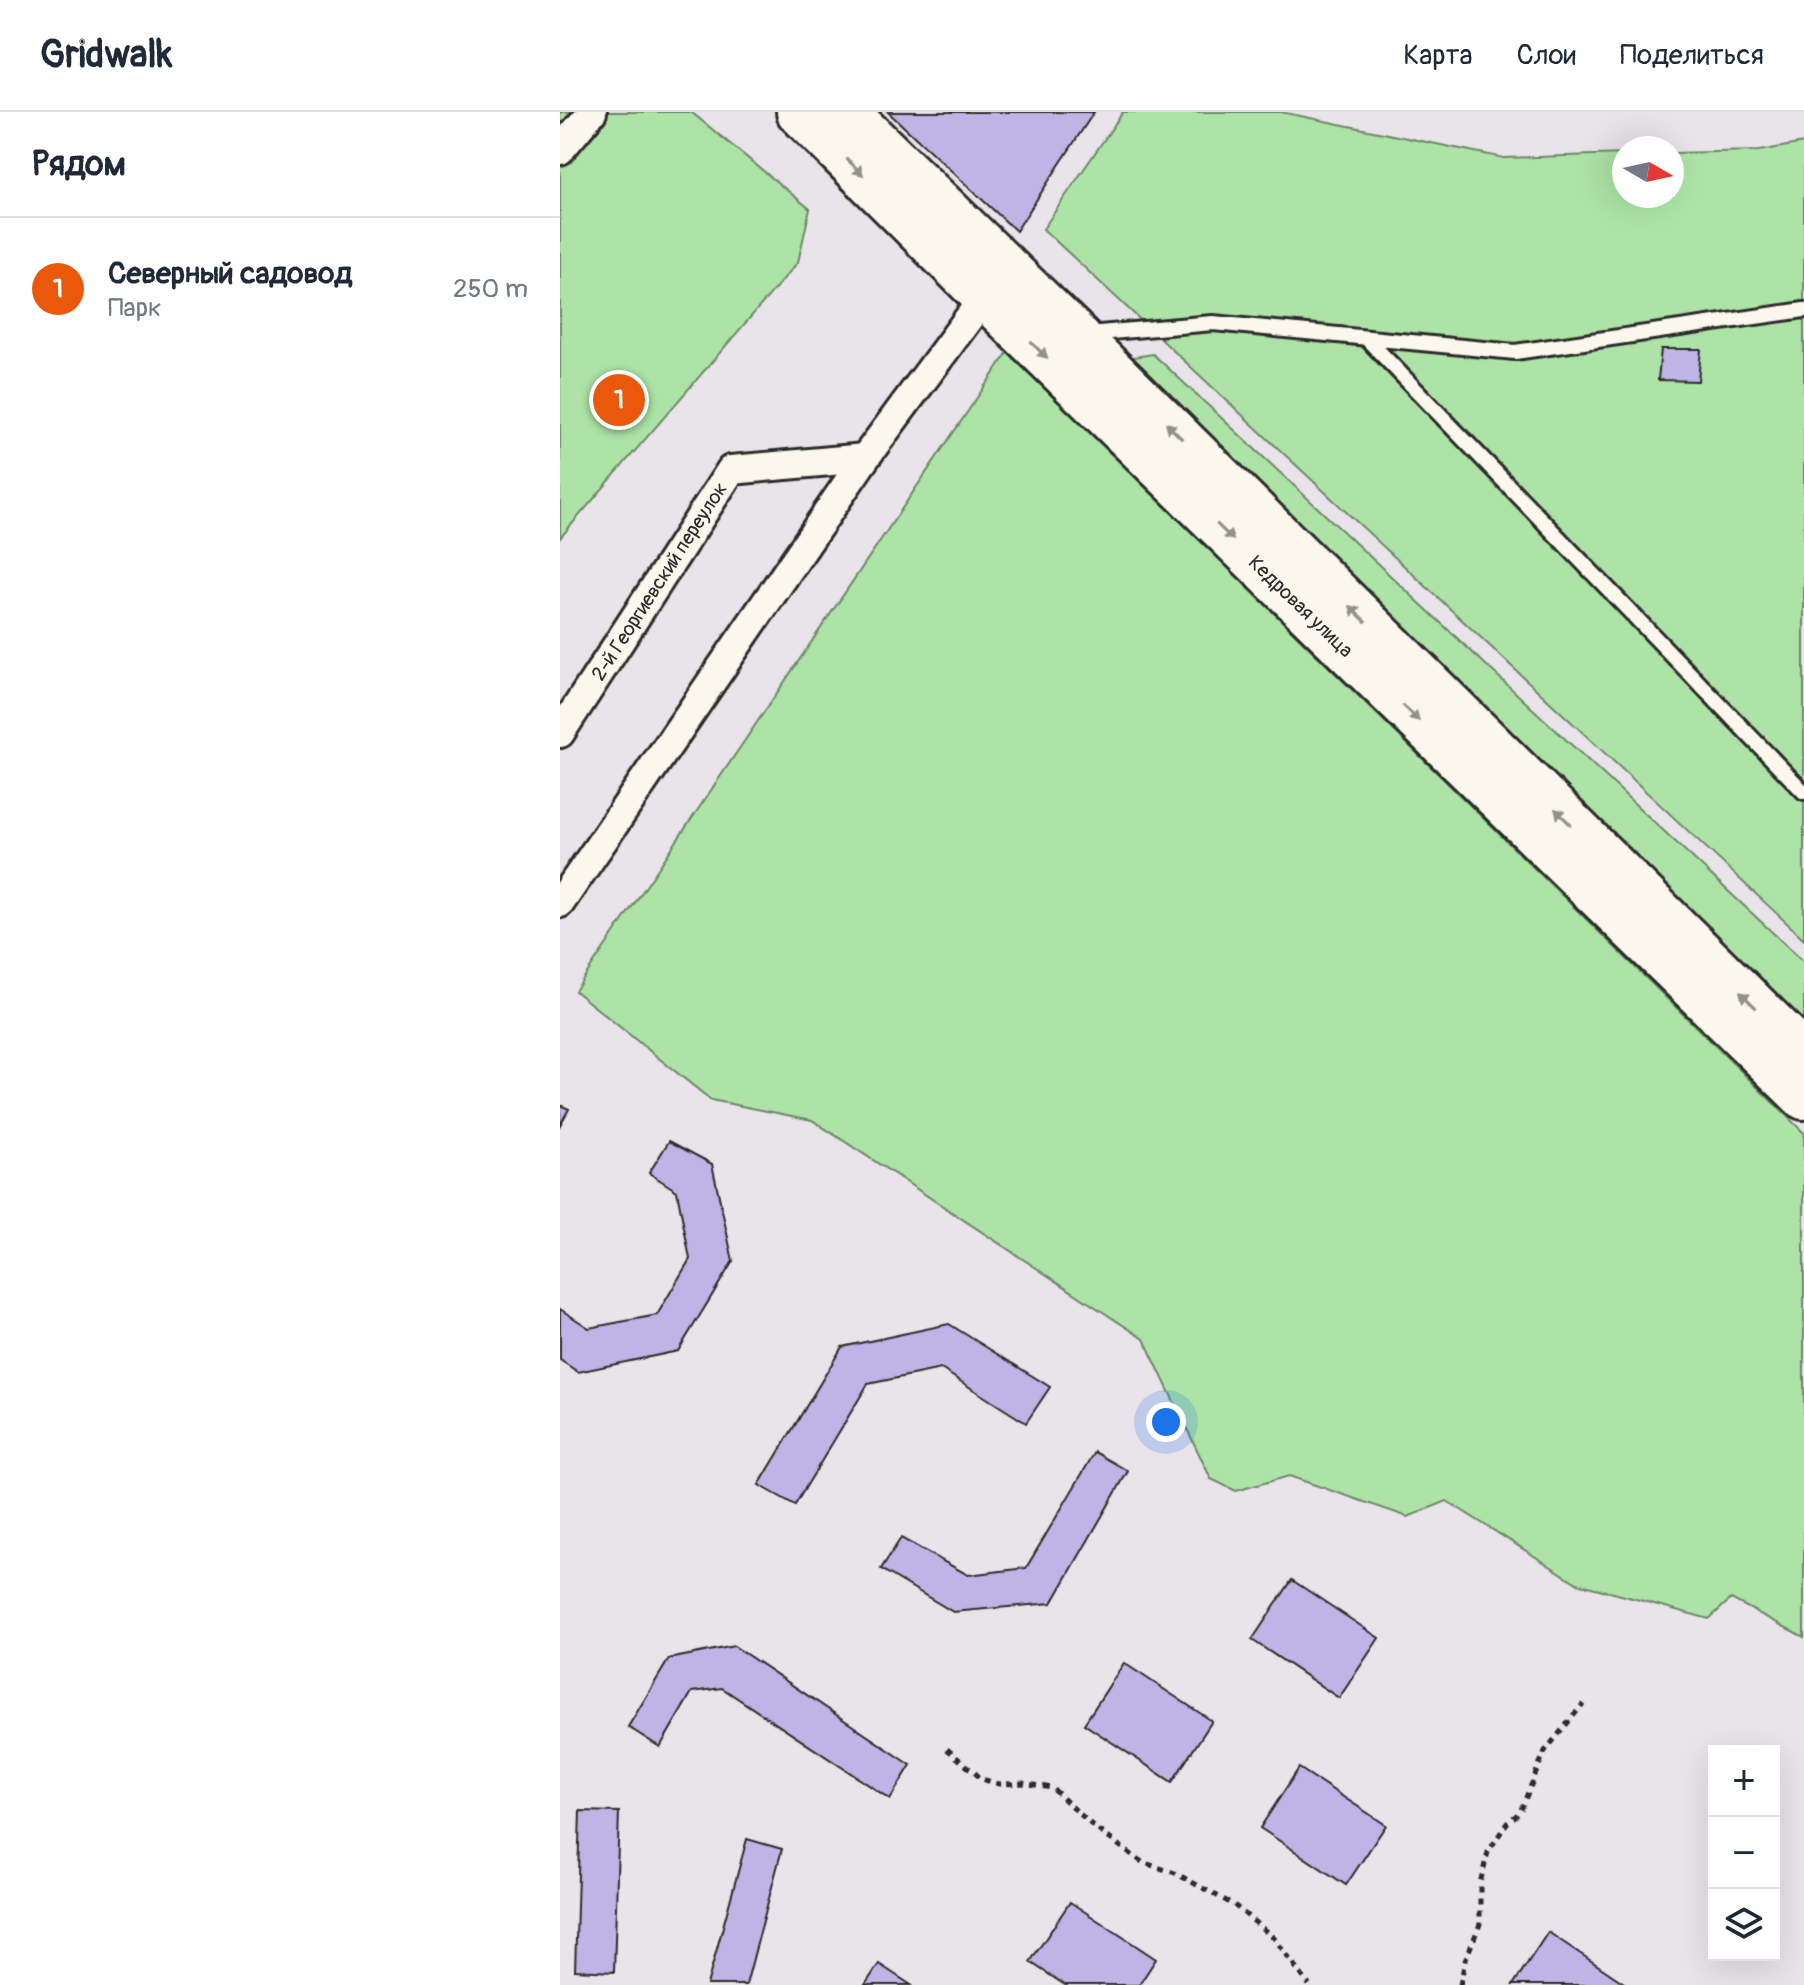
<!DOCTYPE html>
<html lang="ru">
<head>
<meta charset="utf-8">
<style>
  :root { --surface:#fff; --page:#f2f2f3; --text:#1f2937; --muted:#747a83; --line:#e0e1e3; --accent:#ea580c }
  body { margin:0; font-family:Pangolin,sans-serif; background:var(--page); color:var(--text) }
  .controls { position:absolute; right:24px; bottom:24px; display:grid; overflow:hidden; border-radius:0px; box-shadow:0 8px 32px #0002 }
  .controls button { width:72px; height:72px; display:grid; place-items:center; padding:0; border:0; border-bottom:2px solid var(--line); background:var(--surface); color:var(--text); font:40px sans-serif }
  .compass { position:absolute; left:1052px; top:24px; width:72px; height:72px; border-radius:50%; background:var(--surface); box-shadow:0 8px 32px #0002; rotate:99deg }
  .you { position:absolute; left:606px; top:1310px; width:28px; height:28px; margin:-20px; border:6px solid #fff; border-radius:50%; background:#1a73e8; box-shadow:0 0 0 12px #1a73e833 }
  .badge { display:grid; place-items:center; width:52px; height:52px; border-radius:50%; background:var(--accent); color:#fff; font-size:26px; font-weight:700 }
  .pin { position:absolute; translate:-50% -50%; border:4px solid #fff; box-shadow:0 2px 8px #0006 }
  .list { margin:0; padding:0; list-style:none }
  h2 { display:flex; justify-content:space-between; align-items:center; height:104px; margin:0; padding:0 32px; font-size:34px }
  h2 small { font-size:26px; font-weight:400; color:var(--muted) }
  .list li { display:grid; grid-template-columns:52px 1fr auto; gap:24px; align-items:center; box-sizing:border-box; height:144px; padding:0 32px; border-top:2px solid var(--line) }
  .list b { display:block; font-size:30px; white-space:nowrap }
  .list p { margin:0; font-size:26px; white-space:nowrap; color:var(--muted) }
  .list em { font-size:26px; font-style:normal; color:var(--muted) }
  .icon { flex:none; width:44px; height:44px; fill:none; stroke:currentColor; stroke-width:2; stroke-linecap:round; stroke-linejoin:round }
  .map { position:relative; flex:none; width:1244px; height:1873px; overflow:hidden }
  header { display:flex; align-items:center; gap:48px; box-sizing:border-box; height:112px; padding:0 40px; background:var(--surface); border-bottom:2px solid var(--line) }
  header strong { font-size:38px }
  nav { display:flex; gap:44px; margin-inline-start:auto; font-size:28px }
  main { display:flex }
  aside { flex:1; background:var(--surface) }
  .map>svg:first-child { display:block }
  .green { fill:#ade3a6; stroke:#6c8768; stroke-width:2 }
  .building { fill:#beb4e5; stroke:#2b2b2b; stroke-width:2 }
  .lines { fill:none; stroke-linecap:round; stroke-linejoin:round }
  .service-casing { stroke:#2b2b2b; stroke-width:20 }
  .minor-casing { stroke:#2b2b2b; stroke-width:34 }
  .primary-casing { stroke:#2b2b2b; stroke-width:50 }
  .path { stroke:#2b2b2b; stroke-width:5; stroke-dasharray:6 6; stroke-linecap:butt }
  .service { stroke:#fbf7ec; stroke-width:14 }
  .minor { stroke:#fbf7ec; stroke-width:28 }
  .primary { stroke:#fbf7ec; stroke-width:44 }
  .oneway { fill:#93918c }
  .labels { text-anchor:middle; stroke-width:6; stroke-linejoin:round; paint-order:stroke }
  .street-label { font-size:20px; fill:#2b2b2b; stroke:#fbf7ec }
</style>
</head>
<body>
<header>
<strong>Gridwalk</strong>
<nav><a>Карта</a><a>Слои</a><a>Поделиться</a></nav>
</header>
<main>
<aside>
<h2>Рядом<small></small></h2>
<ul class="list">
<li><span class="badge">1</span><div><b>Северный садовод</b><p>Парк</p></div><em>250 m</em></li>
</ul>
</aside>
<div class="map">
<svg width="1244" height="1873" viewBox="0 0 1244 1873">
  <rect width="100%" height="100%" fill="#e9e3ea"/>
  <filter id="ink" filterUnits="userSpaceOnUse"><feTurbulence type="fractalNoise" baseFrequency=".0125" numOctaves="2"/><feDisplacementMap in="SourceGraphic" scale="16" xChannelSelector="R" yChannelSelector="G"/><feConvolveMatrix kernelMatrix="1 2 1 2 8 2 1 2 1" color-interpolation-filters="sRGB"/></filter>
  <g filter="url(#ink)">
    <g class="green">
      <path d="M0 0H131L250 97 238 150 0 426Z"/>
      <path d="M563 0H721L944 46 1064 42V84H1112V41L1199 39 1244 31V827L483 117Z"/>
      <path d="M448 240 1244 1021V1525L1171 1487 1149 1507 1017 1471 887 1389 848 1405 729 1364 676 1379 651 1367 584 1227 252 1008 151 988 15 879Z"/>
      <path d="M593 242 1244 850V924L548 249Z"/>
    </g>
    <g class="building">
      <path d="M328 0H534L456 119Z"/>
      <path d="M1101 237H1141L1138 269 1098 268Z"/>
      <path d="M0 993 9 997 0 1013Z"/>
      <path d="M109 1029 152 1052 173 1149 118 1239 18 1260 0 1248V1197L29 1216 97 1203 130 1147 117 1079 89 1061Z"/>
      <path d="M389 1212 490 1275 466 1311 381 1257 308 1272 235 1393 199 1373 282 1235Z"/>
      <path d="M535 1340 568 1359 492 1491 393 1500 321 1457 341 1426 408 1463 466 1456Z"/>
      <path d="M732 1468 819 1526 779 1586 692 1528Z"/>
      <path d="M174 1534 351 1653 330 1687 162 1576 132 1580 100 1635 68 1615 109 1547Z"/>
      <path d="M564 1551 652 1609 612 1670 524 1612Z"/>
      <path d="M739 1656 826 1713 786 1773 700 1716Z"/>
      <path d="M20 1699 59 1700 54 1860 15 1858Z"/>
      <path d="M187 1727 222 1737 186 1873H147Z"/>
      <path d="M510 1790 596 1847 579 1873H505L470 1850Z"/>
      <path d="M988 1820 1067 1873H953Z"/>
      <path d="M319 1852 351 1873H305Z"/>
    </g>
    <g class="lines">
      <defs>
        <g id="service">
          <path d="M528 222 653 211 955 240 1244 198"/>
          <path d="M807 227 1244 680"/>
        </g>
        <g id="minor">
          <path d="M0 38 32 0"/>
          <path d="M0 621 171 358 305 346"/>
          <path d="M0 791 305 346 434 172"/>
        </g>
        <g id="primary">
          <path d="M239 0 425 185 1244 985"/>
          <path d="M286 0 516 223 1244 942"/>
        </g>
      </defs>
      <use href="#service" class="service-casing"/>
      <use href="#minor" class="minor-casing"/>
      <use href="#primary" class="primary-casing"/>
      <g class="path">
        <path d="M387 1637 422 1667 439 1672 463 1671 492 1676 535 1716 582 1750 615 1761 674 1793 714 1826 749 1873"/>
        <path d="M900 1873 905 1849 920 1812V1771L928 1740 947 1711 960 1700 985 1639 1023 1592"/>
      </g>
      <use href="#service" class="service"/>
      <use href="#minor" class="minor"/>
      <use href="#primary" class="primary"/>
    </g>
    <defs><path id="oneway-solid" d="M-6-.8H1V-3.2L6.5 0L1 3.2V.8H-6Z" transform="scale(2)"/></defs>
    <g class="oneway">
      <use href="#oneway-solid" transform="translate(295 55) rotate(45)"/>
      <use href="#oneway-solid" transform="translate(479 238) rotate(44)"/>
      <use href="#oneway-solid" transform="translate(614 319) rotate(-135)"/>
      <use href="#oneway-solid" transform="translate(665 420) rotate(44)"/>
      <use href="#oneway-solid" transform="translate(798 502) rotate(-135)"/>
      <use href="#oneway-solid" transform="translate(851 601) rotate(44)"/>
      <use href="#oneway-solid" transform="translate(1003 705) rotate(-135)"/>
      <use href="#oneway-solid" transform="translate(1188 888) rotate(-135)"/>
    </g>
  </g>
  <g class="labels">
    <g class="street-label">
      <text transform="translate(99 469) rotate(-57)" y="7">2-й Георгиевский переулок</text>
      <text transform="translate(741 494) rotate(44)" y="7">Кедровая улица</text>
    </g>
  </g>
</svg>
<div class="controls">
<button>+</button>
<button>−</button>
<button><svg class="icon" aria-label="layers" viewBox="0 0 24 24"><path d="M12 4l9 5-9 5-9-5zM3 14l9 5 9-5"/></svg></button>
</div>
<svg class="compass" viewBox="-18 -18 36 36"><path d="M0-13l5 13h-10z" fill="#e53935"/><path d="M0 13l5-13h-10z" fill="#747a83"/></svg>
<div class="you"></div>
<div class="pin badge" style="left:59px;top:288px">1</div>
</div>
</main>
</body>
</html>
